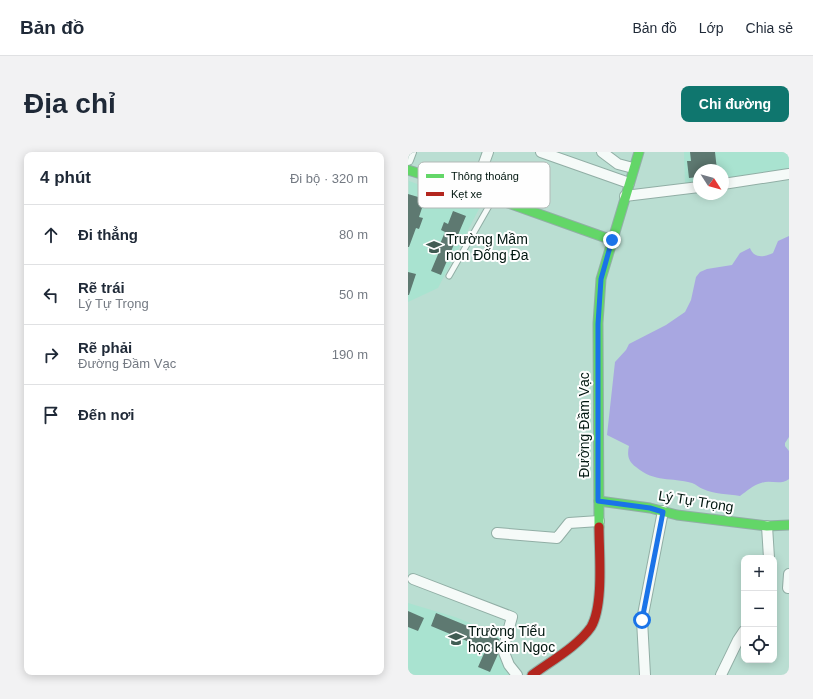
<!DOCTYPE html>
<html lang="vi">
<head>
<meta charset="utf-8">
<style>
  :root { --surface:#fff; --page:#f2f2f3; --text:#1f2937; --muted:#747a83; --line:#e0e1e3; --accent:#0f766e }
  body { margin:0; font-family:Helvetica,sans-serif; background:var(--page); color:var(--text) }
  .controls { position:absolute; right:12px; bottom:12px; display:grid; overflow:hidden; border-radius:8px; box-shadow:0 2px 10px #0003 }
  .controls button { width:36px; height:36px; display:grid; place-items:center; padding:0; border:0; border-bottom:1px solid var(--line); background:var(--surface); color:var(--text); font:20px sans-serif }
  .compass { position:absolute; left:285px; top:12px; width:36px; height:36px; border-radius:50%; background:var(--surface); box-shadow:0 2px 10px #0003; rotate:126deg }
  .stop { position:absolute; width:12px; height:12px; margin:-9px; border:3px solid #1a73e8; border-radius:50%; background:#fff }
  .stop.end { background:#1a73e8; border-color:#fff; box-shadow:0 1px 4px #0008 }
  .list { margin:0; padding:0; list-style:none }
  h2 { display:flex; justify-content:space-between; align-items:center; height:52px; margin:0; padding:0 16px; font-size:17px }
  h2 small { font-size:13px; font-weight:400; color:var(--muted) }
  .list li { display:grid; grid-template-columns:26px 1fr auto; gap:12px; align-items:center; box-sizing:border-box; height:60px; padding:0 16px; border-top:1px solid var(--line) }
  .list b { display:block; font-size:15px; white-space:nowrap }
  .list p { margin:0; font-size:13px; white-space:nowrap; color:var(--muted) }
  .list em { font-size:13px; font-style:normal; color:var(--muted) }
  .icon { flex:none; width:22px; height:22px; fill:none; stroke:currentColor; stroke-width:2; stroke-linecap:round; stroke-linejoin:round }
  .map { position:relative; flex:none; width:381px; height:523px; overflow:hidden; border-radius:8px }
  header { display:flex; align-items:center; gap:24px; box-sizing:border-box; height:56px; padding:0 20px; background:var(--surface); border-bottom:1px solid var(--line) }
  header strong { font-size:19px }
  nav { display:flex; gap:22px; margin-inline-start:auto; font-size:14px }
  .intro { display:flex; align-items:center; justify-content:space-between; box-sizing:border-box; height:96px; padding:0 24px }
  h1 { margin:0; font-size:28px }
  .button { padding:10px 18px; border-radius:8px; background:var(--accent); color:#fff; font-size:14px; font-weight:700 }
  main { display:flex; gap:24px; padding:0 24px }
  aside { flex:1; background:var(--surface); border-radius:8px; box-shadow:0 2px 10px #0003 }
  .map>svg:first-child { display:block }
  .built { fill:#a9e3d0 }
  .water { fill:#a8a7e1 }
  .building { fill:#5e7971 }
  .lines { fill:none; stroke-linecap:round; stroke-linejoin:round }
  .lane-casing { stroke:#91aea5; stroke-width:7 }
  .street-casing { stroke:#91aea5; stroke-width:12 }
  .fast-casing { stroke:#91aea5; stroke-width:11 }
  .jam-casing { stroke:#91aea5; stroke-width:11 }
  .lane { stroke:#f5faf8; stroke-width:5 }
  .street { stroke:#f5faf8; stroke-width:10 }
  .fast { stroke:#63d668; stroke-width:9 }
  .jam { stroke:#b3261e; stroke-width:9 }
  .route { stroke:#1a73e8; stroke-width:5 }
  .labels { text-anchor:middle; stroke-width:4; stroke-linejoin:round; paint-order:stroke }
  .poi-label { font-size:14px; fill:#00160f; stroke:#fefefe; text-anchor:start }
  .street-label { font-size:14px; fill:#00160f; stroke:#fefefe }
  .key { fill:#fefefe; stroke:#b2b8b6; stroke-width:1 }
  .key-label { font-size:11px; fill:#00160f }
</style>
</head>
<body>
<header>
<strong>Bản đồ</strong>
<nav><a>Bản đồ</a><a>Lớp</a><a>Chia sẻ</a></nav>
</header>
<div class="intro"><h1>Địa chỉ</h1><a class="button">Chỉ đường</a></div>
<main>
<aside>
<h2>4 phút<small>Đi bộ · 320 m</small></h2>
<ul class="list">
<li><svg class="icon" aria-label="ahead" viewBox="0 0 24 24"><path d="M12 20V5M6 11l6-6 6 6"/></svg><div><b>Đi thẳng</b></div><em>80 m</em></li>
<li><svg class="icon" aria-label="left" viewBox="0 0 24 24"><path d="M17 20v-9H6M10 6l-5 5 5 5"/></svg><div><b>Rẽ trái</b><p>Lý Tự Trọng</p></div><em>50 m</em></li>
<li><svg class="icon" aria-label="right" viewBox="0 0 24 24"><path d="M7 20v-9h11M14 6l5 5-5 5"/></svg><div><b>Rẽ phải</b><p>Đường Đầm Vạc</p></div><em>190 m</em></li>
<li><svg class="icon" aria-label="arrive" viewBox="0 0 24 24"><path d="M6 21V4h12l-3 4 3 4H6"/></svg><div><b>Đến nơi</b></div></li>
</ul>
</aside>
<div class="map">
<svg width="381" height="523" viewBox="0 0 381 523">
  <rect width="100%" height="100%" fill="#baded2"/>
  <g class="built">
    <path d="M276 0H381V19L315 27V18H291V31L277 32Z"/>
    <path d="M1 29 72 55 30 136 0 150Z"/>
    <path d="M0 451 47 465 97 485 93 510 101 523H0Z"/>
  </g>
  <path class="water" d="M381 84V285L377 291V294L381 299V327C371 334 363 327 353 331 345 333 339 339 332 344 320 342 306 342 295 337 291 336 288 332 284 331 263 325 247 331 228 315 220 309 219 303 221 294L199 283 207 210 218 198 221 192 258 173 277 160 283 148 288 125 292 120 299 117 324 113 332 101 342 96C346 107 357 105 365 101L370 89Z"/>
  <g class="building">
    <path d="M282 0H307L309 18H291V25L281 26 279 9H283Z"/>
    <path d="M0 42 17 47 11 65 15 66 11 77 8 76 1 95H0Z"/>
    <path d="M45 59 58 64 33 123 23 119 31 100 29 99 37 80 33 78 36 70 40 72Z"/>
    <path d="M0 120 8 122 1 143H0Z"/>
    <path d="M0 459 16 466 10 479 0 475Z"/>
    <path d="M28 461 91 487 89 497 90 502 82 520 70 515 78 497 23 474Z"/>
  </g>
  <g class="lines">
    <defs>
      <path id="lane" d="M41 124 85 47"/>
      <g id="street">
        <path d="M133 0 221 31"/>
        <path d="M194 0 210 12 225 16"/>
        <path d="M0 8 3 0"/>
        <path d="M315 32 381 22"/>
        <path d="M66 39 80 0"/>
        <path d="M217 44 291 35"/>
        <path d="M359 374 361 406"/>
        <path d="M89 381 149 386 161 371 191 369"/>
        <path d="M5 427 104 465 95 498 101 513 109 523"/>
        <path d="M380 436 381 422"/>
        <path d="M237 523 234 468 255 359"/>
        <path d="M313 523 330 488 336 479"/>
      </g>
      <g id="fast">
        <path d="M0 18 55 35 204 88"/>
        <path d="M191 349 242 356 269 363 359 374 381 373"/>
        <path d="M191 375 190 171 193 127 231 0"/>
      </g>
      <path id="jam" d="M124 523C143 509 170 494 183 475 196 453 191 401 191 375"/>
    </defs>
    <use href="#lane" class="lane-casing"/>
    <use href="#street" class="street-casing"/>
    <use href="#fast" class="fast-casing"/>
    <use href="#jam" class="jam-casing"/>
    <use href="#lane" class="lane"/>
    <use href="#street" class="street"/>
    <use href="#fast" class="fast"/>
    <use href="#jam" class="jam"/>
  </g>
  <g class="lines">
    <path class="route" d="M204 88 193 127 190 172V349L242 356 255 360 234 468"/>
  </g>
  <defs>
    <symbol id="school-bare" viewBox="-9 -9 18 18"><path d="M0-5L7-2L0 1L-7-2ZM-4 1L0 2.5L4 1V4Q0 6-4 4Z" fill="#415c53" stroke="#fefefe" stroke-width="2.5" paint-order="stroke"/></symbol>
  </defs>
  <g fill-rule="evenodd">
    <use href="#school-bare" x="15" y="84" width="22" height="22"/>
    <use href="#school-bare" x="37" y="476" width="22" height="22"/>
  </g>
  <g class="labels">
    <g class="poi-label">
      <text x="38" y="92">Trường Mầm<tspan x="38" dy="16">non Đống Đa</tspan></text>
      <text x="60" y="484">Trường Tiểu<tspan x="60" dy="16">học Kim Ngọc</tspan></text>
    </g>
    <g class="street-label">
      <text transform="translate(176 273) rotate(-90)" y="5">Đường Đầm Vạc</text>
      <text transform="translate(288 349) rotate(9)" y="5">Lý Tự Trọng</text>
    </g>
  </g>
  <rect x="10" y="10" width="132" height="46" rx="6" class="key"/>
  <rect x="18" y="22" width="18" height="4" fill="#63d668"/>
  <rect x="18" y="40" width="18" height="4" fill="#b3261e"/>
  <g class="key-label">
    <text x="43" y="28">Thông thoáng</text>
    <text x="43" y="46">Kẹt xe</text>
  </g>
</svg>
<div class="controls">
<button>+</button>
<button>−</button>
<button><svg class="icon" aria-label="locate" viewBox="0 0 24 24"><circle cx="12" cy="12" r="6"/><path d="M12 2v4M12 18v4M2 12h4M18 12h4"/></svg></button>
</div>
<svg class="compass" viewBox="-18 -18 36 36"><path d="M0-13l5 13h-10z" fill="#e53935"/><path d="M0 13l5-13h-10z" fill="#747a83"/></svg>
<div class="stop" style="left:234px;top:468px"></div>
<div class="stop end" style="left:204px;top:88px"></div>
</div>
</main>
</body>
</html>
